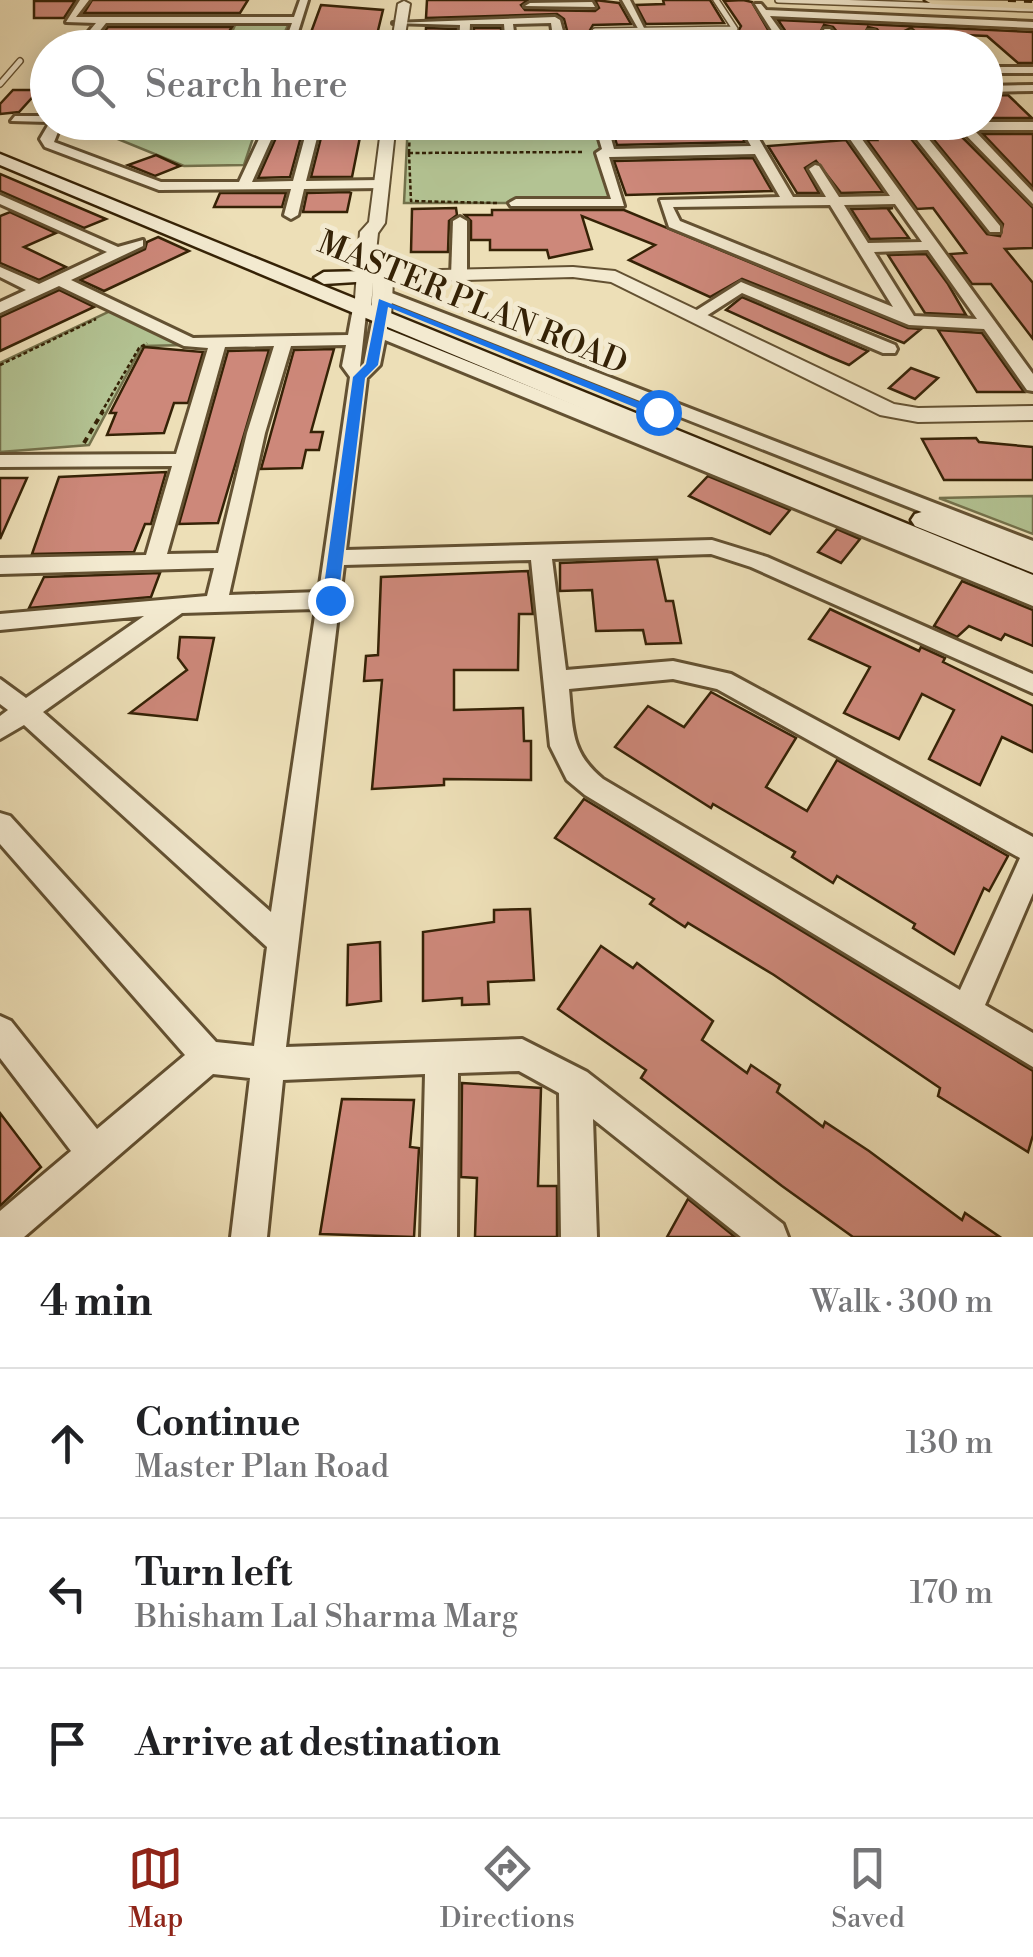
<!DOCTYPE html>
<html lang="en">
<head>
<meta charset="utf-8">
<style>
  :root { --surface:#fff; --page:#f2f2f2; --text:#202124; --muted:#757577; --line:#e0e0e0; --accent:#8f2418 }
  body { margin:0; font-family:"Libre Bodoni",serif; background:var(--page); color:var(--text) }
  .stop { position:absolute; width:30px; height:30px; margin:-22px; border:8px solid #1a73e8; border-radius:50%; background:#fff }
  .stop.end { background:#1a73e8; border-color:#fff; box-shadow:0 2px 10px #0008 }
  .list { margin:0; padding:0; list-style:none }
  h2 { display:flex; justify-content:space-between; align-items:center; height:130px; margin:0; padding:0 40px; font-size:42px }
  h2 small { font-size:32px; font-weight:400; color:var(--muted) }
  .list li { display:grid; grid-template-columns:65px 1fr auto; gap:30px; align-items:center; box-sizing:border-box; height:150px; padding:0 40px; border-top:2px solid var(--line) }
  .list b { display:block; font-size:38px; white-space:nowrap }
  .list p { margin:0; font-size:32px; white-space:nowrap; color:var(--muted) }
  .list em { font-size:32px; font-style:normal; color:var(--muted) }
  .icon { flex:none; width:55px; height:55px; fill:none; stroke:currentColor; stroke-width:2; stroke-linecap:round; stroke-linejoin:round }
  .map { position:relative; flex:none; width:1033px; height:1237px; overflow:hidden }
  .search { position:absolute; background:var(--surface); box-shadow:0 5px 25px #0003; left:30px; right:30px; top:30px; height:110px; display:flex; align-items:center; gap:25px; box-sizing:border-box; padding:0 35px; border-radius:55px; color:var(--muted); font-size:38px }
  .sheet { height:580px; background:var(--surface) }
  nav { display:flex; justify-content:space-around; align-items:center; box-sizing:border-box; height:140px; border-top:2px solid var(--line); background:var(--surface); font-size:28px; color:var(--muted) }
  nav a { display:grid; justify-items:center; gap:5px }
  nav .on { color:var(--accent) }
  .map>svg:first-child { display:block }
  .green { fill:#b3c393; stroke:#74724c; stroke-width:2.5 }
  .building { fill:#cd887a; stroke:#352206; stroke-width:2.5 }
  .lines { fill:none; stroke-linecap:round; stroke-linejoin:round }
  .service-casing { stroke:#635132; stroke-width:8 }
  .minor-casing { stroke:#635132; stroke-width:6 }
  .tertiary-casing { stroke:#635132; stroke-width:4 }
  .secondary-casing { stroke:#352206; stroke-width:5 }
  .primary-casing { stroke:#352206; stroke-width:5 }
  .path-far1 { stroke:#352206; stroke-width:2.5; stroke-dasharray:4 2.5; stroke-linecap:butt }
  .path { stroke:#352206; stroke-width:4; stroke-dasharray:6 5; stroke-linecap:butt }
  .service { stroke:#f3ead0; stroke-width:5 }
  .minor { fill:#f3ead0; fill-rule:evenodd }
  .tertiary { fill:#f3ead0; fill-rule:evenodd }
  .secondary { fill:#f3ead0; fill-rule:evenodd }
  .primary { fill:#eddfb7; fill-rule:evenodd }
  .rail { stroke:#352206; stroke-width:4; stroke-dasharray:8 8; stroke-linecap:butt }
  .route { fill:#1a73e8 }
  .labels { text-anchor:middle; stroke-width:10; stroke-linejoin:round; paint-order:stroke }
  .far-street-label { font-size:32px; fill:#352206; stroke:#f3ead0 }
</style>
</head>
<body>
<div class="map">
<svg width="1033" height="1237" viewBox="0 0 1033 1237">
  <rect width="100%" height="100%" fill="#eddfb7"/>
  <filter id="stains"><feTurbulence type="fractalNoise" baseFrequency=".002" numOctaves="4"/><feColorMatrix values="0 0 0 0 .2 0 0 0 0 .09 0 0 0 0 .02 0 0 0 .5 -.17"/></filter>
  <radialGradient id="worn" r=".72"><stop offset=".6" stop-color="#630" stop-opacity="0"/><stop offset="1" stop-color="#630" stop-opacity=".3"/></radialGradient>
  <g class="green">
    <path d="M236 23H289L278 47H225Z"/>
    <path d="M408 122 594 123 622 203H404Z"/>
    <path d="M258 123 244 165 184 166 113 137 85 135 93 124Z"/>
    <path d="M110 311 188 345 142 346 89 445 0 452V363Z"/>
    <path d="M1033 496V534L939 498Z"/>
  </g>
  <g class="building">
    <path d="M92 0H248L240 13H84Z"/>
    <path d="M427 0H528L521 5 525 10 595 11 599 8 595 0 619 3 631 24 593 25 589 32 595 37 736 35 741 26 724 1 743 0 752 2 778 47H751L755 42 746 36 569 38 564 19 557 14 426 18Z"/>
    <path d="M663 0H710L724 23 646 24 636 5 664 4Z"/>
    <path d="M34 1H75L64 18H34Z"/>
    <path d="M321 5 383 10 374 47 306 46Z"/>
    <path d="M778 20 1033 32V63H1018L987 36 917 33 911 28 902 32 910 47H891L877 29 868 27 865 33 872 48H850L833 27 824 25 821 31 830 48 796 47Z"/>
    <path d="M108 27H232L221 44 92 47Z"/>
    <path d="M426 28 456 29 455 46 425 47Z"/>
    <path d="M474 28H501L502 48H473Z"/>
    <path d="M13 90H39L19 112 0 114V104Z"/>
    <path d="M1008 95 1032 118H986V96Z"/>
    <path d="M283 122H305L290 177 258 178Z"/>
    <path d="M325 122H363L352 177H311Z"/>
    <path d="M740 134 745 142 617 145 614 135Z"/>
    <path d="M959 134 1033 208V248L1005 249 1033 283V339L991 284H972L950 254 966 253 933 208 917 209 867 140H877L874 135H908L987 234 1000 236 1003 224 930 135Z"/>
    <path d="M983 134H1033V187Z"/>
    <path d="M846 140 883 192 841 193 816 161 805 168 819 193H797L768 146Z"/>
    <path d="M156 155 180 166 155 176 128 165Z"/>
    <path d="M753 158 772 191 626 195 614 161Z"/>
    <path d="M0 174 66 202 106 219 84 228 0 191Z"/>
    <path d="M220 193H286L282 207H214Z"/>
    <path d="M307 193 349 192 351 193 347 212H303Z"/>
    <path d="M456 208 457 215 449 221 448 252H411L412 209Z"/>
    <path d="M893 208 888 209 909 238 870 239 851 209Z"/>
    <path d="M492 210H624L908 328 921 329 904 343 742 279 710 297 629 260 655 245 582 216 592 249 549 258 547 250H490V240H471V221L465 215H492Z"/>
    <path d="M10 212 56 233 24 247 66 267 39 280 0 263V216Z"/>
    <path d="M158 237 189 251 104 291 80 280 145 249 147 242Z"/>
    <path d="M926 254 948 284 966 315 925 313 888 255Z"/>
    <path d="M59 290 94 307 0 351V317Z"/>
    <path d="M742 297 868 351 849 365 830 357 726 310Z"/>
    <path d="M938 330 982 333 1024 392H977Z"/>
    <path d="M144 347 203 352 188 403H174L164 433 107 435 116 413H110Z"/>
    <path d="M334 349 311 432H323L319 450H306L302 468 261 469 294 350Z"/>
    <path d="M269 350 218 523 179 524 228 351Z"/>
    <path d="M911 368 938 378 915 399 889 388Z"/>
    <path d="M976 438 979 442 1033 447V480H944L922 439Z"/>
    <path d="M166 472 151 524H145L134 552 32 554 59 477Z"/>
    <path d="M708 476 790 510 770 534 689 496Z"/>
    <path d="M0 478H27L0 539Z"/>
    <path d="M837 529 860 539 841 563 818 552Z"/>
    <path d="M657 559 666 601H673L681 643 646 644 643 630 596 631 592 590 560 591V563Z"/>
    <path d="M528 571 533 614H519L518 670H454V710L523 708 524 741H531V780L444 779V785L372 789 382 680 364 681 366 656 378 655 381 577Z"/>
    <path d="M160 573 151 597 29 608 44 577Z"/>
    <path d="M962 581 1033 610V646L1005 634 1001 640 969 626 957 637 934 626Z"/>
    <path d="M830 609 919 651 921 647 945 658 943 662 1033 706V752L1002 737 980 785 929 759 954 710 922 694 899 739 844 713 870 667 809 639Z"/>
    <path d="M180 637 214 638 197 720 130 713 187 670 178 658Z"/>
    <path d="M711 692 796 738 766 787 807 811 837 760 1008 856 989 891 984 888 954 954 913 928 915 924 837 876 833 883 792 857 795 852 713 804 711 808 615 747 648 706 684 727Z"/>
    <path d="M584 799 1033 1071V1135L1028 1152 938 1096 940 1088 774 975 688 923 685 927 650 904 654 899 555 838Z"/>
    <path d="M530 909 534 980 488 982 489 1004 462 1005V998L423 1001V932L494 922V910Z"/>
    <path d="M380 942 381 1001 347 1005 348 945Z"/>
    <path d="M601 946 633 968 637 963 713 1021 702 1040 747 1073 751 1065 780 1085 777 1092 823 1127 825 1122 869 1151 962 1220 965 1213 1000 1237H853L782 1186 641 1078 646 1070 558 1009Z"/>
    <path d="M462 1083 541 1088 538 1186H557V1237H475L477 1178 461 1177Z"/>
    <path d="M342 1099 414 1100 410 1147 419 1148 414 1237 320 1234Z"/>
    <path d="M0 1113 41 1167 0 1206Z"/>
    <path d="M688 1199 735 1237H667Z"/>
  </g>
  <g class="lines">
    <defs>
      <g id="service">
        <path d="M778 0 1033 9"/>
        <path d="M595 31 735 29 716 0"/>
        <path d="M0 84 20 61"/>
      </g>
      <g id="minor">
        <path d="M80 0H89L76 17H294L300 0H308L293 48H283L292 23H106L86 48H75L96 23 66 22Z"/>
        <path d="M622 0H630L646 32H640Z"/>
        <path d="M592 2 595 7 525 6 530 3Z"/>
        <path d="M755 4H761L766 10 1033 22V28L770 16 793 48H783Z"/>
        <path d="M555 17 560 20 566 42 746 40 751 43 746 46 563 48 554 44 551 23 513 24 516 48H506L504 24H470L469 48H459L460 25 393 23Z"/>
        <path d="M824 29H830L846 48H835Z"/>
        <path d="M868 31H874L888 48H877Z"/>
        <path d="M911 32 927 48H916L906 35Z"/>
        <rect x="986" y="67" width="47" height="6"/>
        <path d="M1033 85V91L986 92V86Z"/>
        <path d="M15 116H48V122L11 121Z"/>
        <path d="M50 122H62L54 142 161 182H239L267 122H279L252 182 293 181 309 122H321L306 181 381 180 388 184 381 188 304 189 298 215 291 219 284 215 291 189 159 190 45 147 40 139Z"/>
        <path d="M594 122H749L793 197H826L809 169 815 165 819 166 839 197 890 196 838 122H1033V130H974L1033 192V204L961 130 922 131 1000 226V232H990L910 131H856L1033 374V391L1027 390 984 329 909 325 669 227 660 200 780 197 755 154 609 157 624 206H511L509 203 516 199H611L596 153 602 149ZM742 130 751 146 614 149 609 131ZM895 204 922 242 868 243 844 205ZM830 205 893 307 680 221 673 207ZM928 250 977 319 914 316 874 252Z"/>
        <path d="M0 195 118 247 143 240V246L71 280 193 338 348 335 353 308 367 305 360 367 364 363 373 317 387 314V329L1033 589V606L385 340 380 365 367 378 346 550 712 540 767 557 1033 674V693L751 567 711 554 552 559 566 670 673 661 731 674 1033 837V893L985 1005 1033 1033V1067L585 795 567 780 550 746 531 560 344 565 286 1047 522 1039 587 1072 783 1224 788 1237H741L593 1119 597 1237H561L559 1093 519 1071 458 1073 457 1237H421L425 1074 283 1080 267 1237H231L250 1078 213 1074 24 1237H0V1211L71 1151 0 1058V1016L11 1021 97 1129 185 1055 0 844V813L10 816 216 1042 254 1046 267 947 24 725 0 739V716L8 710 0 704V679L26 698 144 616 0 630V614L207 596 214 568 0 574V558L146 555 172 466 0 467V455L176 454 208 348 184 346 59 286 0 313V302L26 290 0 277V267L39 284 107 252 0 204ZM346 345 342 366 350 377 319 592 229 595 265 433 291 346ZM274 346 247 433 218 553 167 554 225 347ZM316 609 271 912 43 712 182 613ZM673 679 717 689 1020 858 960 990 603 779C570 752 573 728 569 689Z"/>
        <path d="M460 217 467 221V276L459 281 451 276 453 221Z"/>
        <path d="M741 282 895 345 897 349 895 353H883L742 293 703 318 689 315Z"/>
        <path d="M379 292H389L1033 541V556L379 298Z"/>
      </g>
      <g id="tertiary">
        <path d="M404 1 410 4 403 48H391L398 4Z"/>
        <path d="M382 122H396L385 223 378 233 374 271 380 257 386 256 395 261 394 271 573 267 615 271 894 404 918 408 1033 406V420L918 422 880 415 611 282 573 277 393 282 391 317 381 323 371 317 373 282 371 308 354 312 360 232 369 222Z"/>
      </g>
      <g id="secondary">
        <path d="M0 154 1033 575V597L0 165Z"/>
        <path d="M365 271 372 273V281L324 284 314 278 324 272Z"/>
        <path d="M925 511 1033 552V573L915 526 911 520 915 514Z"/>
      </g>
      <path id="primary" d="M925 0 1033 1V9L932 4Z"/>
    </defs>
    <use href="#service" class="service-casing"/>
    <use href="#minor" class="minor-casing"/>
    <use href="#tertiary" class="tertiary-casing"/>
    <use href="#secondary" class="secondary-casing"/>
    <use href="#primary" class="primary-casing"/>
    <g class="path-far1">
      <path d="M409 153 584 152"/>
      <path d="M409 153 411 201 497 203"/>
      <path d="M409 153 410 127"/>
      <path d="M0 365 96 319"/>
      <path d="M101 413 139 348 147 343"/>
    </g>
    <path class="path" d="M84 443 103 411"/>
    <use href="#service" class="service"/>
    <use href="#minor" class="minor"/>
    <use href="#tertiary" class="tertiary"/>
    <use href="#secondary" class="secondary"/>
    <use href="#primary" class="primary"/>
    <path class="rail" d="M1008 0 1033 1"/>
  </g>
  <path class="route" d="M379 299 665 412 654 415 388 307 378 365 365 378 338 600 330 606 322 600 353 377 366 364Z"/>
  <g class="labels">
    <g class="far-street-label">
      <text transform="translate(473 302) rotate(22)" y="11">MASTER PLAN ROAD</text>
    </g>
  </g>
  <rect width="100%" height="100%" filter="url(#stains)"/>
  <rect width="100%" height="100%" fill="url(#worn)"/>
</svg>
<div class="stop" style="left:658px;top:412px"></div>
<div class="stop end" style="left:330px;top:600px"></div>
<div class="search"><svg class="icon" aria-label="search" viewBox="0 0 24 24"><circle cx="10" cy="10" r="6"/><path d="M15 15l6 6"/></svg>Search here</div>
</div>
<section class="sheet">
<h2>4 min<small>Walk · 300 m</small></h2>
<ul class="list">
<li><svg class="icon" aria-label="ahead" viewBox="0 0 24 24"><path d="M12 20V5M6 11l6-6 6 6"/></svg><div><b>Continue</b><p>Master Plan Road</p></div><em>130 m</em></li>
<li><svg class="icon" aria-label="left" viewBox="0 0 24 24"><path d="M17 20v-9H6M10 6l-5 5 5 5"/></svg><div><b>Turn left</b><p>Bhisham Lal Sharma Marg</p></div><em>170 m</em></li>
<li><svg class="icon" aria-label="arrive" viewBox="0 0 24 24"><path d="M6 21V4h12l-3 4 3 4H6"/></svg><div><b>Arrive at destination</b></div></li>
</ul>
</section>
<nav>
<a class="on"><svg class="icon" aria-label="map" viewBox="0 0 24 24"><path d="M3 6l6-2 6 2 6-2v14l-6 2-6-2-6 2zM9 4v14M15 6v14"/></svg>Map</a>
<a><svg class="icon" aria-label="directions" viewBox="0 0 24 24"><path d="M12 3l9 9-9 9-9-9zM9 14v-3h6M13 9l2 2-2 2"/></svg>Directions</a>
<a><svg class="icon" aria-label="saved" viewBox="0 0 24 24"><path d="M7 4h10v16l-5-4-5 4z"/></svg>Saved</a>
</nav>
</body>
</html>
